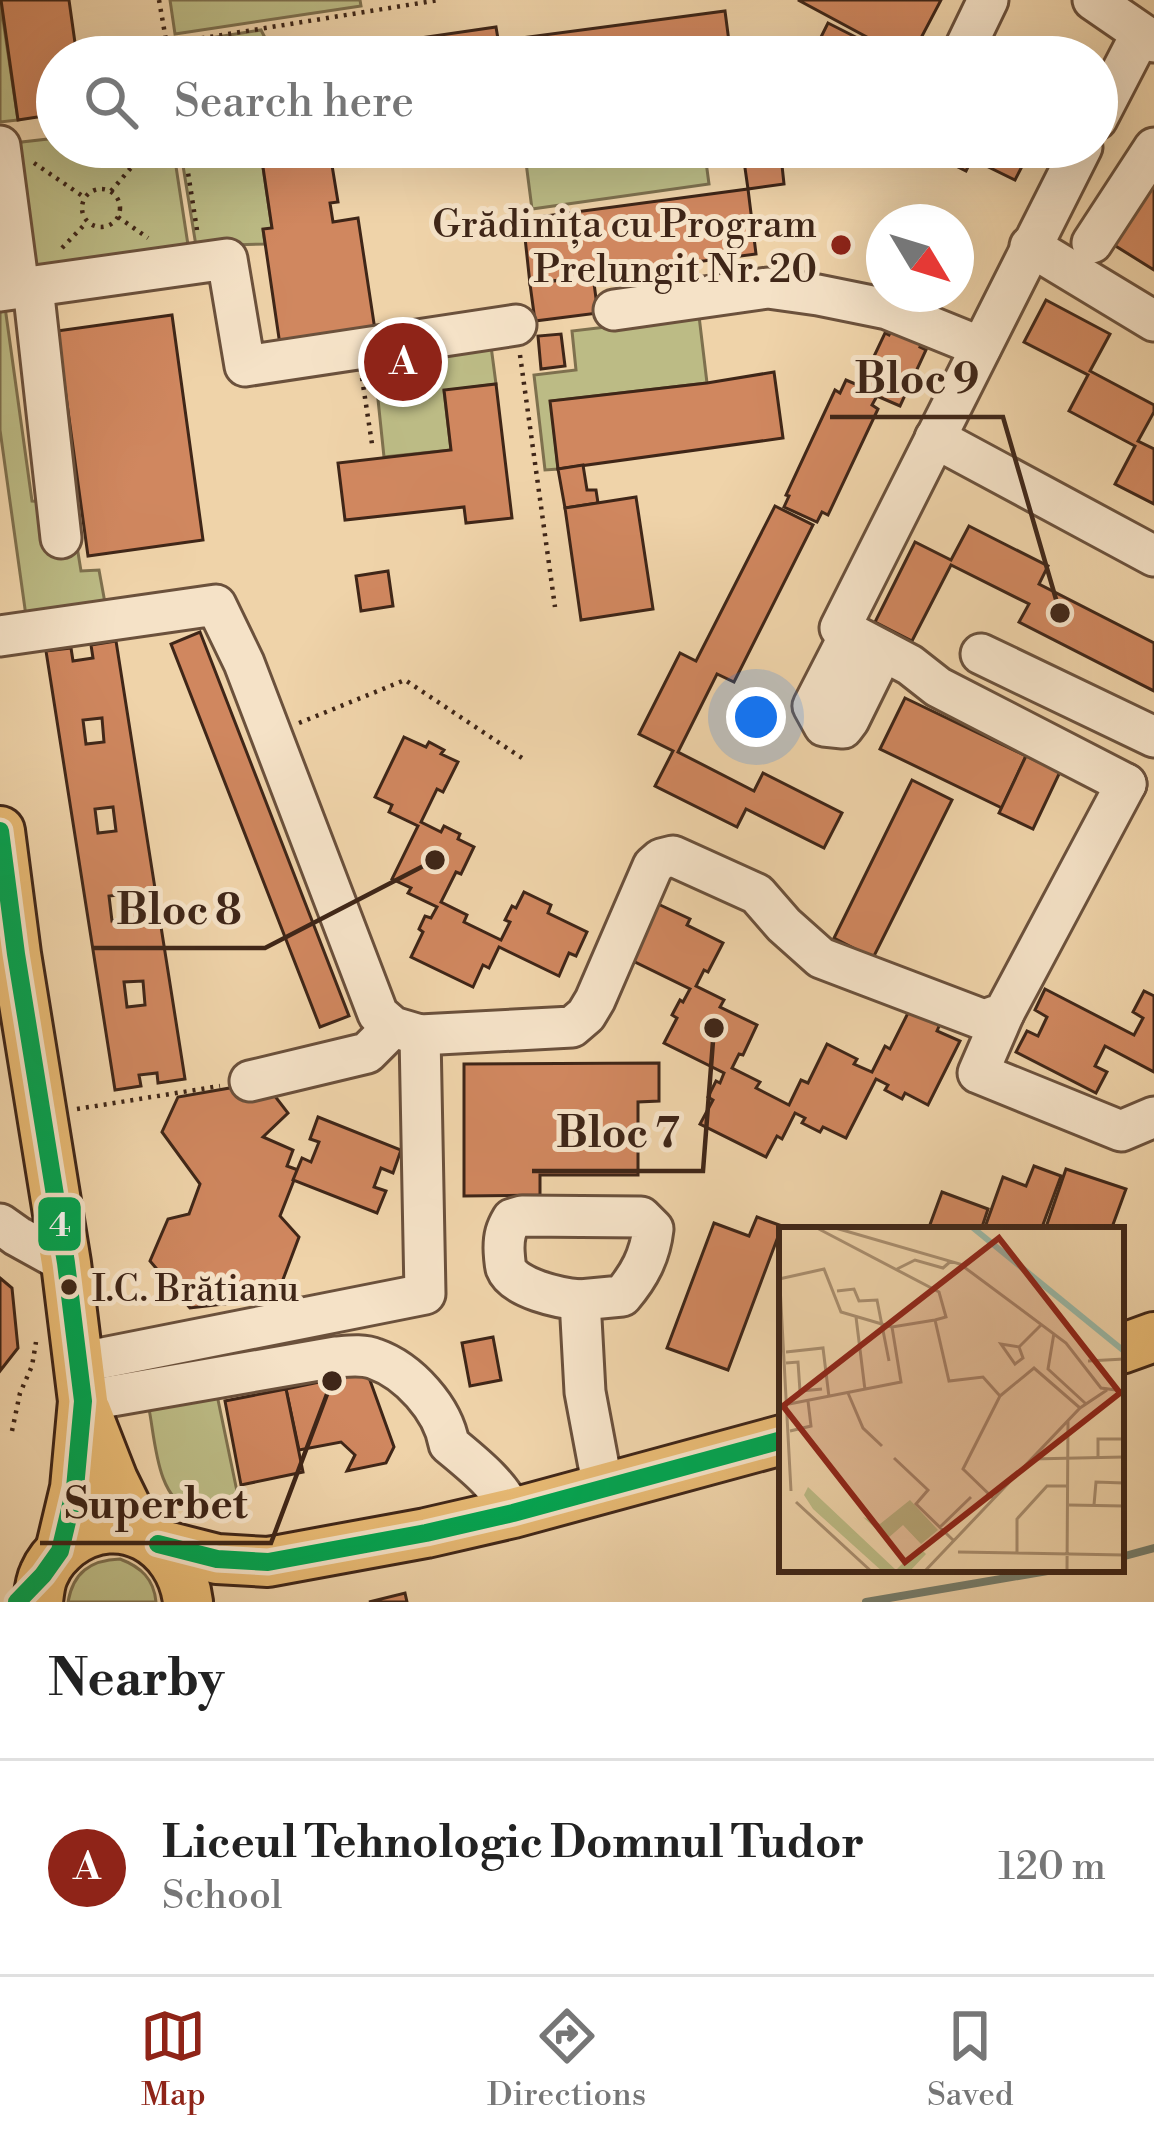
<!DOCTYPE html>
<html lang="en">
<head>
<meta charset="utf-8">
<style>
  :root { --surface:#fff; --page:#f6f6f6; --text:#222; --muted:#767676; --line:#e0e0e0; --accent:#8f2418 }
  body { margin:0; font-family:"Libre Bodoni",serif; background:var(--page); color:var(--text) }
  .compass { position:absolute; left:866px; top:204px; width:108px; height:108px; border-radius:50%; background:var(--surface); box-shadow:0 12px 48px #0002; rotate:128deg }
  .you { position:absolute; left:756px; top:717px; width:42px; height:42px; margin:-30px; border:9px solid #fff; border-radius:50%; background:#1a73e8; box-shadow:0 0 0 18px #1a73e833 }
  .badge { display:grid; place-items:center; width:78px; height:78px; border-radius:50%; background:var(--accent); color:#fff; font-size:39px; font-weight:700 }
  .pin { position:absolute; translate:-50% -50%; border:6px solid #fff; box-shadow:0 3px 12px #0006 }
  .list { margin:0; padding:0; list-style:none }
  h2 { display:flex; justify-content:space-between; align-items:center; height:156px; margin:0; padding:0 48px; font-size:51px }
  h2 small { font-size:39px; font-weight:400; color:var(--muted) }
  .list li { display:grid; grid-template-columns:78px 1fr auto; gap:36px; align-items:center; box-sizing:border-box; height:216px; padding:0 48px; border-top:3px solid var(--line) }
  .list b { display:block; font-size:45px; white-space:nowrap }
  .list p { margin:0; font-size:39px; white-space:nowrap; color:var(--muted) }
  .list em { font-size:39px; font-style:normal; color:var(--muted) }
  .icon { flex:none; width:66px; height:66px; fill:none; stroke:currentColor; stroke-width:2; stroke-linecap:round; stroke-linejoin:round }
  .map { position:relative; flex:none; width:1154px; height:1602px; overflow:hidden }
  .search { position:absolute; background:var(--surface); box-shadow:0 12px 48px #0002; left:36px; right:36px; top:36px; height:132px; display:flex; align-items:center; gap:30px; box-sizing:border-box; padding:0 42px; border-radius:66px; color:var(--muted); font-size:45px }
  .sheet { height:372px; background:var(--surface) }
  nav { display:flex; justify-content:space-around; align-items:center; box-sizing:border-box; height:168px; border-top:3px solid var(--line); background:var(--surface); font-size:33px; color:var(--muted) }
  nav a { display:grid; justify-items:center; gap:6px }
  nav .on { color:var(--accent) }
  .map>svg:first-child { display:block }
  .green { fill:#bcbb85; stroke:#7e704e; stroke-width:3 }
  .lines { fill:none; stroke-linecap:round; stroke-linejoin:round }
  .stream { stroke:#767e6d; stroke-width:8 }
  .building { fill:#d0875f; stroke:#3f2618; stroke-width:3; fill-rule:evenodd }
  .minor-casing { stroke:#6b513c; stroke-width:45 }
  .major-casing { stroke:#3f2618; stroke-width:54 }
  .path { stroke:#3f2618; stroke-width:4.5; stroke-dasharray:3 6; stroke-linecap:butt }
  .minor { stroke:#f5e2c7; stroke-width:39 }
  .major { stroke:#e8ba74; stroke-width:48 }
  .bus-1-casing { stroke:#f5e2c7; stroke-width:27 }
  .bus-1 { stroke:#00a651; stroke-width:18 }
  .poi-dot { fill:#8f2418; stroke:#f5e2c7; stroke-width:4.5 }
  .bus-dot { fill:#3f2618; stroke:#f5e2c7; stroke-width:4.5 }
  .labels { text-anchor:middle; stroke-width:10; stroke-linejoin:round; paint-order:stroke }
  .bus-label { font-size:36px; fill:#3f2618; stroke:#f5e2c7; text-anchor:start }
  .poi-label { font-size:39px; fill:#3f2618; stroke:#f5e2c7; text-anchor:end }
  .inset-river { fill:none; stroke:#9ab8a6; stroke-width:6 }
  .inset-road { fill:none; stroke:#a98e6f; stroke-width:3 }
  .view { fill:#8f2418; fill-opacity:0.15; stroke:#8f2418; stroke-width:6 }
  .inset-edge { fill:none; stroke:#3f2618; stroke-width:6 }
  .leader { fill:none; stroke:#3f2618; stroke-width:4.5 }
  .callout-dot { fill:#3f2618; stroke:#f5e2c7; stroke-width:4.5 }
  .callout-label { font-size:42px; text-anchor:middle; font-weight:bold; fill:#3f2618; stroke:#f5e2c7; stroke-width:10; stroke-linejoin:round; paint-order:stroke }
  .line-badge { stroke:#f5e2c7; stroke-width:4.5 }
  .badge-label { font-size:33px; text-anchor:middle; font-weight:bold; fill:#fff }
</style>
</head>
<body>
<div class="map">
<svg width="1154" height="1602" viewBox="0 0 1154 1602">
  <rect width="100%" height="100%" fill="#efd3a9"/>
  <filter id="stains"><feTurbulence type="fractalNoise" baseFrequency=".00167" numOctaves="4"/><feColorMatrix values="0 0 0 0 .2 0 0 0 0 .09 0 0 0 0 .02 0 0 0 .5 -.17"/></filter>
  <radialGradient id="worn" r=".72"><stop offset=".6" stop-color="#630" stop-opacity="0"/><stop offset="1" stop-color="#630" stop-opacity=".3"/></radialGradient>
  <g class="green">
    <path d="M0 0 18 120 0 122Z"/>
    <path d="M170 0H360L361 6 175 34Z"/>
    <path d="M261 30 275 57H180L192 41Z"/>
    <path d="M57 138V147H173L190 258 25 267 14 150 22 142Z"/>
    <path d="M180 147H260L272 228 263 230 265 244 196 246Z"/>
    <path d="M524 147H704L709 184 532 209Z"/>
    <path d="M5 307 32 501 70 503 81 571 99 570 105 603 26 616 0 430V308Z"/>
    <path d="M699 316 707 383 551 401 558 469 545 470 534 375 576 370 572 331Z"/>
    <path d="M491 346 496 384 444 391 451 450 384 457 374 361Z"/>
    <path d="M217 1395 239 1501C225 1504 205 1511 192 1508 157 1502 155 1438 149 1409Z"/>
    <path d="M120 1559C141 1567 154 1579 156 1602H68C73 1573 90 1560 120 1559Z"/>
  </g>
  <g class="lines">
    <g class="stream">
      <path d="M1121 1557 1154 1548"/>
      <path d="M866 1602 1059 1569"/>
    </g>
  </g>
  <g class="building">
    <path d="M1 0H69L77 57H57V114L18 120Z"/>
    <path d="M798 0H941L911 57H904Z"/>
    <path d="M725 11 731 57H501L499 41Z"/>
    <path d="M828 23 889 54 888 57H811Z"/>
    <path d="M496 27 501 57H422L420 38Z"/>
    <path d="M420 38 422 57H296Z"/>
    <path d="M923 45 945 57H917Z"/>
    <path d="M260 147H329L338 202 330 203 333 222 358 218 375 330 280 345 263 229 272 228Z"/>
    <path d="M742 147H780L784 184 748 189Z"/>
    <path d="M918 147H1032L1015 180 972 159 966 171Z"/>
    <path d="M1154 168V270L1106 240Z"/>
    <path d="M748 189 756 254 530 284 523 219Z"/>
    <path d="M593 276 598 313 535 321 530 284Z"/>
    <path d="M1046 300 1110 334 1090 371 1154 405V412L1138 441 1154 449V504L1115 484 1135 446 1069 411 1088 375 1024 342Z"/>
    <path d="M172 315 203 540 88 556 57 331Z"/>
    <path d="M895 323 925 337 920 347 926 350 900 406 877 396 872 405 878 409 828 515 822 512 817 522 784 507 789 496 786 495 835 390 840 393 846 380 860 386 885 333 889 335Z"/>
    <path d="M561 334 565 366 541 369 538 336Z"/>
    <path d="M774 372 783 438 558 469 550 401 707 383Z"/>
    <path d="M496 384 512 518 466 523 464 507 345 520 338 463 451 450 444 390Z"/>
    <path d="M583 465 587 490H596L598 503 565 508 558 469Z"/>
    <path d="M636 497 653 609 581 620 565 508Z"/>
    <path d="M775 506 813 525 734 682 717 674 678 752 754 791 763 773 842 813 824 848 746 809 737 827 655 786 673 751 639 734 680 653 696 661Z"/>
    <path d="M969 526 1048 566 1039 584 1154 643V691L1019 622 1029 604 951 565 912 641 875 622 915 542 951 560Z"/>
    <path d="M388 571 393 606 361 611 356 576Z"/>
    <path d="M200 632 349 1016 320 1027 171 644Z"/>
    <path d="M116 641 185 1079 158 1083 157 1073 139 1075 141 1086 115 1090 46 651 71 648 73 661 93 658 91 645ZM102 718 104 742 86 744 83 720ZM113 807 116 831 98 833 95 809ZM128 894 130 918 112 921 109 896ZM143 981 145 1005 127 1007 124 982Z"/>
    <path d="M905 698 1026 756 1002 808 880 749Z"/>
    <path d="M404 737 426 747 429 742 444 750 441 754 458 762 443 792 437 789 421 822 441 832 444 826 460 834 458 839 474 847 461 874 456 872 441 902 467 915 464 922 501 940 510 922 505 920 512 906 516 908 524 892 551 905 548 913 587 932 576 956 569 953 559 976 499 947 489 968 483 965 473 987 411 957 423 932 419 929 425 916 431 918 437 907 408 893 411 888 392 879 418 826 389 812 392 805 375 797Z"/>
    <path d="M1026 756 1060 772 1033 829 999 813Z"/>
    <path d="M912 780 952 800 873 958 834 938Z"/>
    <path d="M658 904 690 919 687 925 723 943 708 972 704 970 696 986 724 1000 720 1007 757 1025 743 1055 739 1054 732 1068 760 1082 756 1088 789 1105 801 1080 808 1083 827 1044 857 1059 854 1064 872 1072 885 1046 890 1049 910 1009 940 1024 937 1031 960 1041 928 1105 905 1093 902 1099 885 1090 888 1085 876 1079 846 1138 823 1127 820 1132 802 1123 805 1118 795 1113 782 1139 777 1136 766 1157 700 1124 713 1100 708 1097 716 1081 720 1083 724 1073 664 1043 677 1018 672 1015 680 1000 683 1002 690 989 631 960Z"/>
    <path d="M1045 989 1134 1035 1143 1018 1133 1012 1144 991 1154 996V1072L1105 1046 1095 1066 1107 1072 1096 1093 1016 1052 1027 1031 1038 1036 1047 1017 1035 1010Z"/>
    <path d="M659 1063V1101L638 1102V1175H540V1195L464 1196V1064Z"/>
    <path d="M264 1082 288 1113 263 1137 293 1150 287 1166 298 1170 280 1216 299 1237 276 1298 190 1308 150 1261 168 1219 189 1214 200 1184 162 1132 178 1097Z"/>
    <path d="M318 1117 401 1150 393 1173 381 1168 374 1187 386 1191 377 1213 293 1180 302 1158 311 1162 319 1142 310 1139Z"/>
    <path d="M1034 1166 1061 1176 1041 1230H984L1003 1177 1026 1186Z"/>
    <path d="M1066 1169 1126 1189 1111 1230H1045Z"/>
    <path d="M942 1192 988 1209 981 1230H928Z"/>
    <path d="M757 1217 782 1226 728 1370 667 1348 714 1223 749 1236Z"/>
    <path d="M0 1278 12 1288 18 1348 0 1371Z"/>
    <path d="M493 1337 501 1380 470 1386 462 1343Z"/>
    <path d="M367 1372 394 1447 386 1463 347 1471 355 1455 341 1442 299 1450 286 1389Z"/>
    <path d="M286 1389 303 1472 241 1485 225 1401Z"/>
    <path d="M405 1593 407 1602H369Z"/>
  </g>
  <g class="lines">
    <defs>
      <g id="minor">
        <path d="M1093 0 1154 42"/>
        <path d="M967 57 962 54 988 0"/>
        <path d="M1097 119 1141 34"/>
        <path d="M0 146 19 289"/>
        <path d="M1082 147 840 628 910 665 938 687 1126 784"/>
        <path d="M1092 243 1154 148"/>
        <path d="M1030 246 1154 321"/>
        <path d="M33 287 61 538"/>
        <path d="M0 291 227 259 245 366 516 325"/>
        <path d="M614 310 768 288 818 295 887 309 981 347"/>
        <path d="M935 438 1154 556"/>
        <path d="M850 634 813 706 824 726 843 728 849 720 883 651"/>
        <path d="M0 636 216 605 244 663 378 1014 393 1027 420 1035 572 1027 586 1015 595 1000 653 866 661 859 673 856 757 894 784 925 821 958 984 1020 1004 1013 1126 784"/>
        <path d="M981 654 1154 737"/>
        <path d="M1004 1013 978 1073 1121 1131 1154 1117"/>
        <path d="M250 1081 367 1053 393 1027"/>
        <path d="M0 1224 17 1236 66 1263"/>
        <path d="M580 1300C560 1298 514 1289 506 1268 505 1265 504 1252 504 1248 504 1236 506 1229 512 1219L522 1216 641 1217 653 1229C650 1256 639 1276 622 1296L580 1300 585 1392 603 1488"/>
        <path d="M78 1363 425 1294 420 1035"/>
        <path d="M83 1401 336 1357C349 1356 363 1354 375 1359 409 1371 443 1409 449 1444 474 1465 498 1483 513 1513"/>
      </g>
      <g id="major">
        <path d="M0 831 16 954 66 1263 83 1401 75 1488 60 1551"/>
        <path d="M1121 1349 1154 1337"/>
        <path d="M86 1411 113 1480 139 1533"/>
        <path d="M158 1544 217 1559 268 1562 426 1533 513 1513 782 1440"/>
        <path d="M38 1602C39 1593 40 1582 44 1574 49 1562 58 1552 68 1544 120 1506 181 1542 188 1602"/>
      </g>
    </defs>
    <use href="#minor" class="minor-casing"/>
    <use href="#major" class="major-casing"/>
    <g class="path">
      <path d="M159 0 169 57"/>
      <path d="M166 44 439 0"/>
      <path d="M184 147 197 230"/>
      <path d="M34 163 84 197"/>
      <circle cx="101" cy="208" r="19"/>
      <path d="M111 191 149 147"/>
      <path d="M118 217 148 238"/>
      <path d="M62 248 87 222"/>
      <path d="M520 355 555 607"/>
      <path d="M362 378 372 444"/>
      <path d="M299 723 405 680 522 758"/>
      <path d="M77 1109 220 1086"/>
      <path d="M12 1431 20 1393 32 1366 36 1342"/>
    </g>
    <use href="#minor" class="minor"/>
    <use href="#major" class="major"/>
    <defs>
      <g id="bus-1">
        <path d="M0 831 16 954 66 1263 83 1401 75 1488 60 1551 43 1575 17 1602"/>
        <path d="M158 1544 217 1559 268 1562 426 1533 513 1513 782 1440"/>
      </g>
    </defs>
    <use href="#bus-1" class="bus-1-casing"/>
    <use href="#bus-1" class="bus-1"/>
  </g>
  <circle class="poi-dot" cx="841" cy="245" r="12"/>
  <circle class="bus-dot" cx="69" cy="1287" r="10"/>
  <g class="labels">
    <g class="bus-label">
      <text x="92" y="1301">I.C. Brătianu</text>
    </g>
    <g class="poi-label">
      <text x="817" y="237">Grădinița cu Program<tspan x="817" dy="45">Prelungit Nr. 20</tspan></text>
    </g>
  </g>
  <g transform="translate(779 1227)">
    <rect width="345" height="345" fill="#efd3a9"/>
    <path d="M29 260 117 343 140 320 147 327 130 345H104L34 282 25 268ZM131 273 159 303 142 317 124 298 108 312 84 290 101 297Z" fill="#bcbb85"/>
    <path class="inset-river" d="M193 0 345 124"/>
    <path class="inset-road" d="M36 0 160 65 167 90 156 93M53 0 181 37 287 116 322 161 345 164M0 40 12 264M118 42 136 33 164 41 172 34M0 52 45 42 62 85 113 100M58 64 75 62 80 74 98 73 110 134M77 90 86 163M113 100 156 93 170 154 204 150 221 169 184 242 214 271M275 106 269 142 306 176M240 120 244 131 236 137 222 117 240 120 263 97M7 125 44 121 50 170M309 134 345 132M7 136 19 135 21 164 43 162M69 166 84 201 103 219M221 169 255 141 301 181M10 177 122 155 113 100M11 204 32 199 29 174M319 230V212H345M115 231 149 263 137 277 174 313M252 232 345 230M17 275 93 345M290 278 345 279M315 278 317 255 345 256M161 300 192 270M179 325 345 328M238 326V292L268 259H290M145 345 301 181 328 163M288 345 289 194"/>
    <path class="view" d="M220 11 341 166 126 335 4 179Z"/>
    <rect width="345" height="345" class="inset-edge"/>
  </g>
  <path class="leader" d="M1060 613L1003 417H830M435 860L265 948H92M714 1028L703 1171H532M332 1381L271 1543H40"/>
  <g class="callout-dot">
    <circle cx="1060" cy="613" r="12"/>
    <circle cx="435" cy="860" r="12"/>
    <circle cx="714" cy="1028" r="12"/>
    <circle cx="332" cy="1381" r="12"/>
  </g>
  <g class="callout-label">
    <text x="917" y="393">Bloc 9</text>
    <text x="179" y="924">Bloc 8</text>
    <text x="618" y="1147">Bloc 7</text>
    <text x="156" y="1518">Superbet</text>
  </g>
  <rect class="line-badge" x="36" y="1195" width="47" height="58" rx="12" fill="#00a651"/>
  <g class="badge-label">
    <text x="60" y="1236">4</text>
  </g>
  <rect width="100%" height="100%" filter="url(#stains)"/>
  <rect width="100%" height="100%" fill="url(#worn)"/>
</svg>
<svg class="compass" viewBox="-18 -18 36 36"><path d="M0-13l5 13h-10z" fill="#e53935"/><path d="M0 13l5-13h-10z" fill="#767676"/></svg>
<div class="you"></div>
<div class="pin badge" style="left:403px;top:362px">A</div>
<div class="search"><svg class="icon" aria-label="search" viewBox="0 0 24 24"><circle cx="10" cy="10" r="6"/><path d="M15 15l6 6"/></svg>Search here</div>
</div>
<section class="sheet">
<h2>Nearby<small></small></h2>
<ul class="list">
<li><span class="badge">A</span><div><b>Liceul Tehnologic Domnul Tudor</b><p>School</p></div><em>120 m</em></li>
</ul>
</section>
<nav>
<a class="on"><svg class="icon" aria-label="map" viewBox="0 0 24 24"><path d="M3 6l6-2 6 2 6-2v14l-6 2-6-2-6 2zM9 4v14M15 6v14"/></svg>Map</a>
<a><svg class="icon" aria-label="directions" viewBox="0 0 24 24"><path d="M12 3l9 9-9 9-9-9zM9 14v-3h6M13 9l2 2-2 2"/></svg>Directions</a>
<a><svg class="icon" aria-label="saved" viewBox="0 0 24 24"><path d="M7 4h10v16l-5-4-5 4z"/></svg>Saved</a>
</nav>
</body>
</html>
